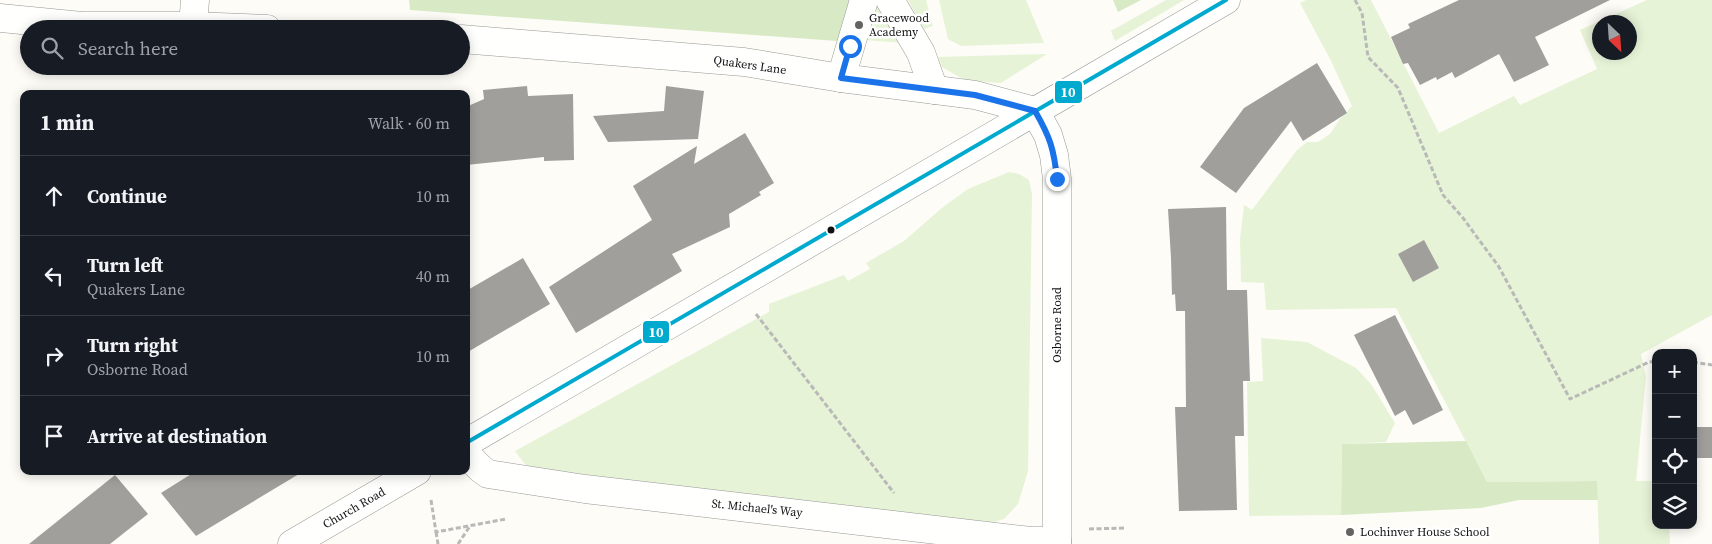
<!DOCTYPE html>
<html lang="en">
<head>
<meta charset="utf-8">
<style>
  :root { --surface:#171b24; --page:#20242c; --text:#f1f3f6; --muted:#9ea1a6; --line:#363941 }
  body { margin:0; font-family:"Source Serif 4",serif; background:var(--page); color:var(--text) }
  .controls { position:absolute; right:15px; bottom:15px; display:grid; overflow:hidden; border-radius:10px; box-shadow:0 2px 12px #0003 }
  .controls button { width:45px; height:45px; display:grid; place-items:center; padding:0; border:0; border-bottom:1px solid var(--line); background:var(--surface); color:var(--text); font:25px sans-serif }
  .compass { position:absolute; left:1592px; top:15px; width:45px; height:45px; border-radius:50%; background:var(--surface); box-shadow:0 2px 12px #0003; rotate:155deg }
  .stop { position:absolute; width:15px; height:15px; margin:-11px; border:4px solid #1a73e8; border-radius:50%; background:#fff }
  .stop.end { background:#1a73e8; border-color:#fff; box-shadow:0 1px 5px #0008 }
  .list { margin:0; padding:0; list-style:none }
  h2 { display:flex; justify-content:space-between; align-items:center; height:65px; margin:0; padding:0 20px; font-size:21px }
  h2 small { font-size:16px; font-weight:400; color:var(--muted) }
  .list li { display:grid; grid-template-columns:32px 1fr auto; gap:15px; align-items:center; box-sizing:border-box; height:80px; padding:0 20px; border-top:1px solid var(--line) }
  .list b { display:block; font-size:19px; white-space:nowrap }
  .list p { margin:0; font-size:16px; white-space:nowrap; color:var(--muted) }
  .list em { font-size:16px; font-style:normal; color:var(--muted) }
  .icon { flex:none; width:28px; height:28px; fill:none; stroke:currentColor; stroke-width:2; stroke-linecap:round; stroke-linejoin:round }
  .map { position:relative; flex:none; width:1712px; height:544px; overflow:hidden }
  .search { position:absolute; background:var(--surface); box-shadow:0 2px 12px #0003; left:20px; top:20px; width:450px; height:55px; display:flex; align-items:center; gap:12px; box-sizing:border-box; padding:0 18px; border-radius:28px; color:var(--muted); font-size:19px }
  .panel { position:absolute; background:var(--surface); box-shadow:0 2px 12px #0003; left:20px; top:90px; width:450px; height:385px; border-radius:10px }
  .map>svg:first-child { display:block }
  .green { fill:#e7f3d7; fill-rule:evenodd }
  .forest { fill:#d8eac5 }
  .building { fill:#a19f9c }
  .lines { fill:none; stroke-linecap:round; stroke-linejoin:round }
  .minor-casing { stroke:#979795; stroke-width:29 }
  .path { stroke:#b9b9b8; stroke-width:3; stroke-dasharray:5 2.5; stroke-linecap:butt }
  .minor { stroke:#fffffe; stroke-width:28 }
  .bus-1-casing { stroke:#fff; stroke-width:8 }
  .bus-1 { stroke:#00a9ce; stroke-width:4 }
  .route { stroke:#1a73e8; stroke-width:6 }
  .poi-dot { fill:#646362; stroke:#fff; stroke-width:2 }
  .bus-dot { fill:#111; stroke:#fff; stroke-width:2 }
  .labels { text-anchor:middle; stroke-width:5; stroke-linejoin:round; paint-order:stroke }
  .poi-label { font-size:12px; fill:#111; stroke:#fff; text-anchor:start }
  .street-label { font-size:12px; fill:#111; stroke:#fff }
  .line-badge { stroke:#fff; stroke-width:2 }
  .badge-label { font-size:14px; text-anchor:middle; font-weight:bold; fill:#fff }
</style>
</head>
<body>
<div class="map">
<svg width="1712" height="544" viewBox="0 0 1712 544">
  <rect width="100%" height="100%" fill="#fdfcf7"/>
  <g class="green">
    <path d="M876 0 904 43 865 40Z"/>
    <path d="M908 0H926L933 26 924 29Z"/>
    <path d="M939 0H1026L1044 43 961 46 948 39Z"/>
    <path d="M1166 0H1184L1115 41 1111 31Z"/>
    <path d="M1306 0H1371L1439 133 1514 96 1520 105 1597 69 1580 30 1647 0H1712V315L1641 354 1646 377 1636 481H1656V525H1669L1670 544H1599L1597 481 1487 482 1396 308 1266 310 1264 283 1241 282 1240 239 1244 205 1252 210 1297 150 1307 142H1318L1330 134 1340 119 1352 106 1330 59 1300 3ZM1600 22H1630V52H1600Z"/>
    <path d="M1047 54 1001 83 970 81 959 77 942 67 938 57Z"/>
    <path d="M1009 172 1019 174 1029 180 1032 194 1028 471 1018 504 1004 519 988 524 760 499 527 467 515 451 769 312V304L844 275 848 281 870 269 866 263 904 241 943 207 968 189Z"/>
    <path d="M1261 338 1307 342 1356 368 1371 384 1395 423 1386 442 1342 444 1341 515 1249 516 1247 382 1263 381Z"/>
  </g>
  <g class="forest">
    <path d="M409 0H850L837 41 410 10Z"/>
    <path d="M1113 0H1141L1118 12Z"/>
    <path d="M1466 441 1487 482 1597 481 1598 500H1519L1481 508 1341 515 1342 444Z"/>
  </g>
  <g class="building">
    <path d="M1459 0H1610L1535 37 1549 65 1514 82 1499 54 1455 78 1452 72 1437 80 1436 77 1420 85 1408 63 1403 64 1391 37 1410 28 1408 24Z"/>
    <path d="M1317 63 1347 113 1303 141 1291 121 1236 193 1200 167 1244 108Z"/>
    <path d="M527 86 528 96 573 94 574 160 544 161V157L466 165V107L484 99 483 90Z"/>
    <path d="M666 86 704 91 698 139 608 142 593 116 664 111Z"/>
    <path d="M745 133 774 183 759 192 761 195 729 214 730 227 672 254 682 271 576 333 549 287 652 220 633 186 697 146 694 164Z"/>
    <path d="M1226 207 1227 290H1247L1250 381H1243L1244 436H1235L1237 510 1179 511 1175 407H1186L1185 311H1176L1175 294 1172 295 1171 258 1168 209Z"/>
    <path d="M1424 240 1439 268 1413 282 1398 254Z"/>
    <path d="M523 258 550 304 466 353V291Z"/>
    <path d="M1395 315 1443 410 1413 425 1405 410 1395 416 1354 335Z"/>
    <rect x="1693" y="427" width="19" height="31"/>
    <path d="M1652 428H1656V458L1652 459Z"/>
    <path d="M196 471H304L196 536 161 493Z"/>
    <path d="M115 475 148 514 110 544H29Z"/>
  </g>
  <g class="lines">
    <defs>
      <g id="minor">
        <path d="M890 0 921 53 934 90"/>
        <path d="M0 18 82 26H193L267 29"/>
        <path d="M193 26 195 0"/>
        <path d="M461 39 744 62 841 78 975 95 1035 111"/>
        <path d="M841 78 864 0"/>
        <path d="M1035 111 1048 135 1054 155 1057 179V544"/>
        <path d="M466 443 1226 0"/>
        <path d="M466 454 481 469 488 474 585 489 1031 541H1057"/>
        <path d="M292 544 417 471"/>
      </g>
    </defs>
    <use href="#minor" class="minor-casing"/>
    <g class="path">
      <path d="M1355 0 1362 13 1368 57 1398 88 1443 195 1463 218 1499 267 1570 399 1649 362 1656 361"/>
      <path d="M756 314 894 493"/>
      <path d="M1693 362 1712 365"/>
      <path d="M431 500 436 532 506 519"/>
      <path d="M1089 529 1126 528"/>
      <path d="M436 532 438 544"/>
      <path d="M458 544 470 526"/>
    </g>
    <use href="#minor" class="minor"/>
    <defs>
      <path id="bus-1" d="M466 443 1226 0"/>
    </defs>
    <use href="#bus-1" class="bus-1-casing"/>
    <use href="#bus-1" class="bus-1"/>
  </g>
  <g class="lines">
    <path class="route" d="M850 46 841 78 975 95 1035 111C1050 137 1054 149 1057 179"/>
  </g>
  <g class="poi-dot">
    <circle cx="859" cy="25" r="5"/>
    <circle cx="1350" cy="532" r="5"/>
  </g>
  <circle class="bus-dot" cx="831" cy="230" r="4.5"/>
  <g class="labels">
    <g class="poi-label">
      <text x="869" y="22">Gracewood<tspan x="869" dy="14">Academy</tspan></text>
      <text x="1360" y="536">Lochinver House School</text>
    </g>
    <g class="street-label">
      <text transform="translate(750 65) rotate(8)" y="4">Quakers Lane</text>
      <text transform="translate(1057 325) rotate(-90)" y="4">Osborne Road</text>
      <text transform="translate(354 508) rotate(-30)" y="4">Church Road</text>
      <text transform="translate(757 508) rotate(6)" y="4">St. Michael's Way</text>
    </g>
  </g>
  <g class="line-badge">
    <rect x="1054" y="80" width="29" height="24" rx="5" fill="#00a9ce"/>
    <rect x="642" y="320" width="28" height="24" rx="5" fill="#00a9ce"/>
  </g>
  <g class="badge-label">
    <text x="1068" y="97">10</text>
    <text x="656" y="337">10</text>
  </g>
</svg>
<div class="controls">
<button>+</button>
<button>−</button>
<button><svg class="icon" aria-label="locate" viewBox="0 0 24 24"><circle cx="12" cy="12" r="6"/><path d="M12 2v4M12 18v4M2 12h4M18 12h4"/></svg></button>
<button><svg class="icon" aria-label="layers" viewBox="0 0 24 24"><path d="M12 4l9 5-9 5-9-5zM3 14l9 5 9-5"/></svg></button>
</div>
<svg class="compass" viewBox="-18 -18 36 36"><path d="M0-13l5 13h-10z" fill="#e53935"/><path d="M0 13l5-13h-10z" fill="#9ea1a6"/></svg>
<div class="stop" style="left:850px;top:46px"></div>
<div class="stop end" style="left:1057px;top:179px"></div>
<div class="search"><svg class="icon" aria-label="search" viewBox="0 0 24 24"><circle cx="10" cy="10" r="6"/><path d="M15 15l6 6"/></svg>Search here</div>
<section class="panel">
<h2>1 min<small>Walk · 60 m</small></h2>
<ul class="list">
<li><svg class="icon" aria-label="ahead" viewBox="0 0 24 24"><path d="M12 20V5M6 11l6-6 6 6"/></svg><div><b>Continue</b></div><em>10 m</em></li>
<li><svg class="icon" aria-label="left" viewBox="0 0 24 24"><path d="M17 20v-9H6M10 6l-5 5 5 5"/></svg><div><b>Turn left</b><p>Quakers Lane</p></div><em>40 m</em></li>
<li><svg class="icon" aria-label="right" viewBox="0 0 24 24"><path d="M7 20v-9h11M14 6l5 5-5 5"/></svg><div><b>Turn right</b><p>Osborne Road</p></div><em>10 m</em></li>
<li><svg class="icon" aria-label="arrive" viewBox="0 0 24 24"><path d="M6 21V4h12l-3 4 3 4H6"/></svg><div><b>Arrive at destination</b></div></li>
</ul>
</section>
</div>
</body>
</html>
